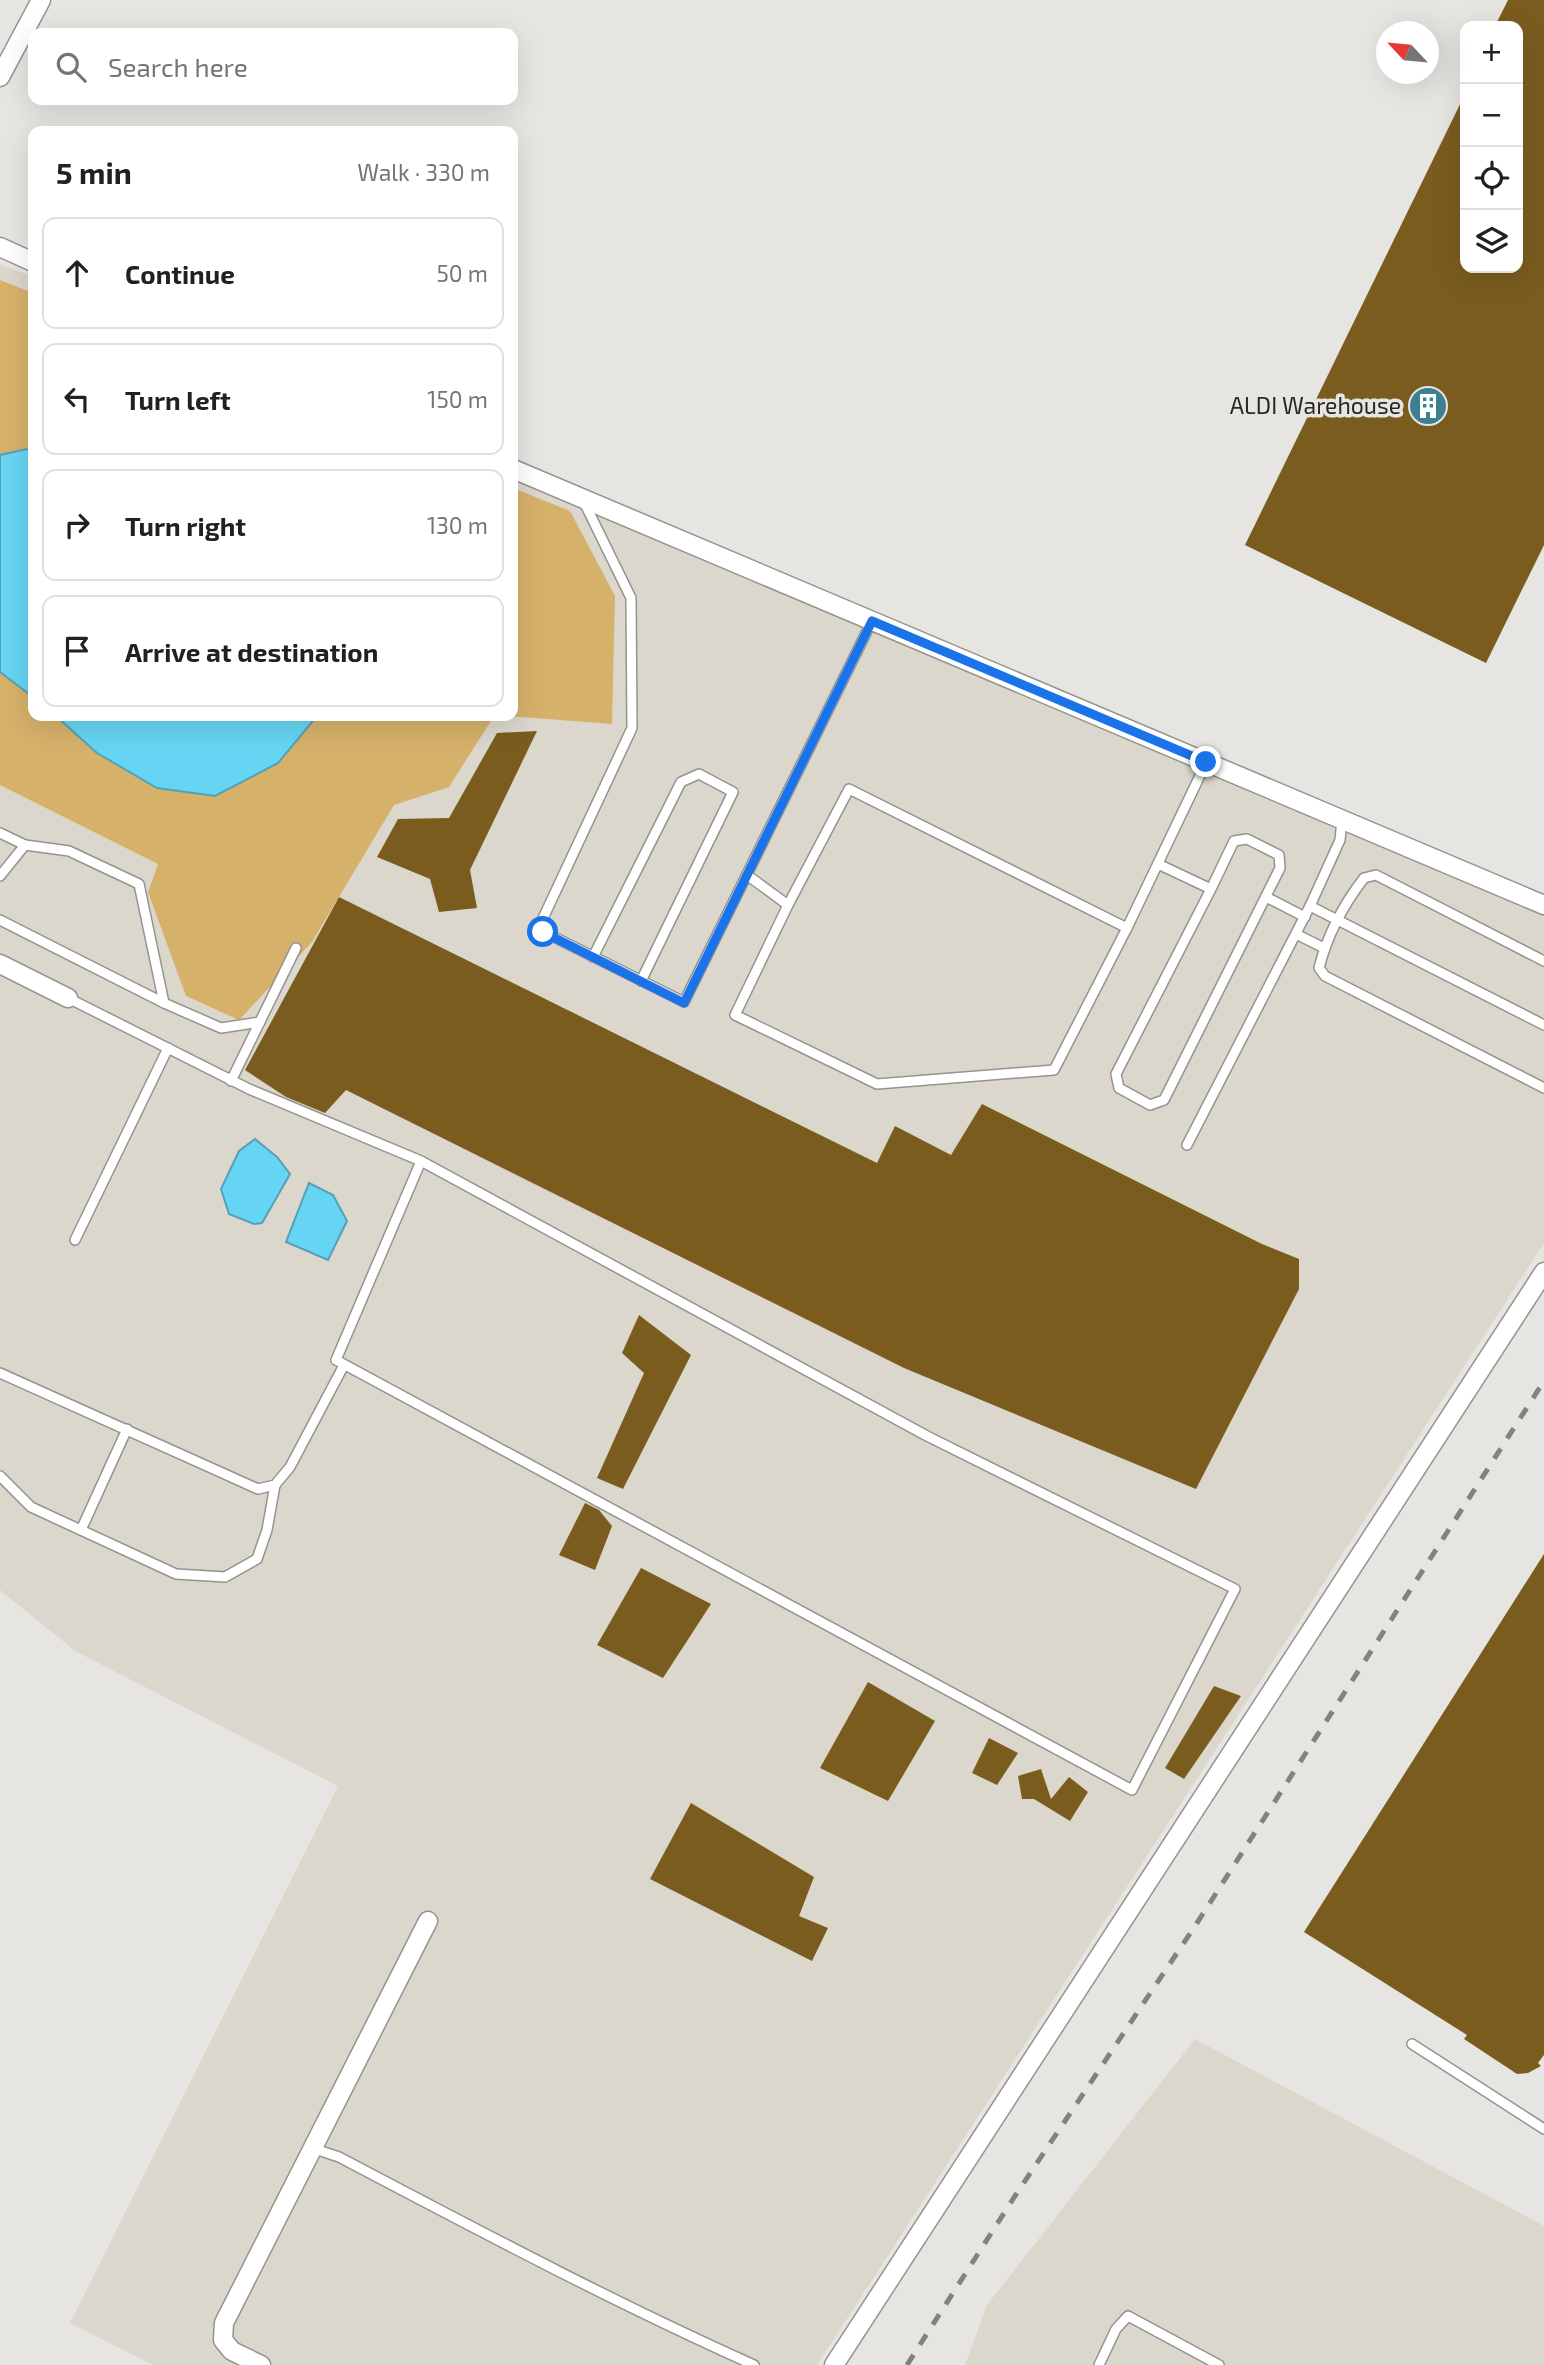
<!DOCTYPE html>
<html lang="en">
<head>
<meta charset="utf-8">
<style>
  :root { --surface:#fff; --page:#f2f2f2; --text:#202124; --muted:#757577; --line:#e0e0e0 }
  body { margin:0; font-family:"Exo 2",sans-serif; background:var(--page); color:var(--text) }
  .controls { position:absolute; right:21px; top:21px; display:grid; overflow:hidden; border-radius:14px; box-shadow:0 7px 28px #0002 }
  .controls button { width:63px; height:63px; display:grid; place-items:center; padding:0; border:0; border-bottom:2px solid var(--line); background:var(--surface); color:var(--text); font:35px sans-serif }
  .compass { position:absolute; left:1376px; top:21px; width:63px; height:63px; border-radius:50%; background:var(--surface); box-shadow:0 7px 28px #0002; rotate:296deg }
  .stop { position:absolute; width:21px; height:21px; margin:-16px; border:5px solid #1a73e8; border-radius:50%; background:#fff }
  .stop.end { background:#1a73e8; border-color:#fff; box-shadow:0 2px 7px #0008 }
  .list { margin:0; padding:0; list-style:none }
  h2 { display:flex; justify-content:space-between; align-items:center; height:91px; margin:0; padding:0 28px; font-size:30px }
  h2 small { font-size:23px; font-weight:400; color:var(--muted) }
  .list li { display:grid; grid-template-columns:46px 1fr auto; gap:21px; align-items:center; box-sizing:border-box; height:112px; margin:0 14px 14px; padding:0 14px; border:2px solid var(--line); border-radius:14px }
  .list b { display:block; font-size:26px; white-space:nowrap }
  .list em { font-size:23px; font-style:normal; color:var(--muted) }
  .icon { flex:none; width:38px; height:38px; fill:none; stroke:currentColor; stroke-width:2; stroke-linecap:round; stroke-linejoin:round }
  .map { position:relative; flex:none; width:1544px; height:2365px; overflow:hidden }
  .search { position:absolute; background:var(--surface); box-shadow:0 7px 28px #0002; left:28px; top:28px; width:490px; height:77px; display:flex; align-items:center; gap:18px; box-sizing:border-box; padding:0 24px; border-radius:14px; color:var(--muted); font-size:26px }
  .panel { position:absolute; background:var(--surface); box-shadow:0 7px 28px #0002; left:28px; top:126px; width:490px; height:595px; border-radius:14px }
  .map>svg:first-child { display:block }
  .built { fill:#dcd7cd }
  .green { fill:#d6b16a }
  .water { fill:#66d5f3; stroke:#54a1b6; stroke-width:2 }
  .building { fill:#7a5d1e }
  .lines { fill:none; stroke-linecap:round; stroke-linejoin:round }
  .lane-casing { stroke:#959390; stroke-width:12 }
  .street-casing { stroke:#959390; stroke-width:21 }
  .lane { stroke:#fff; stroke-width:9 }
  .street { stroke:#fff; stroke-width:18 }
  .rail { stroke:#83827f; stroke-width:5; stroke-dasharray:12 12; stroke-linecap:butt }
  .route { stroke:#1a73e8; stroke-width:9 }
  .labels { text-anchor:middle; stroke-width:7; stroke-linejoin:round; paint-order:stroke }
  .poi-label { font-size:23px; fill:#292827; stroke:#e7e5e1; text-anchor:end }
</style>
</head>
<body>
<div class="map">
<svg width="1544" height="2365" viewBox="0 0 1544 2365">
  <rect width="100%" height="100%" fill="#e7e5e1"/>
  <g class="built">
    <path d="M0 264 33 277V716H513V478L1544 910V1243L817 2365H153L70 2323 338 1786 75 1651 0 1590Z"/>
    <path d="M1195 2039 1544 2226V2365H965L987 2305Z"/>
  </g>
  <g class="green">
    <path d="M0 280 33 293V716H494L449 787 394 805 312 942 239 1020 186 996 148 892 158 864 0 785Z"/>
    <path d="M513 488 570 511 615 596 612 724 508 716H513Z"/>
  </g>
  <g class="water">
    <path d="M27 449 33 451V697L0 672V455Z"/>
    <path d="M56 716H317L278 763 215 796 157 788 97 753Z"/>
    <path d="M255 1139 277 1157 290 1174 262 1223 254 1224 229 1214 221 1189 239 1151Z"/>
    <path d="M309 1183 333 1195 347 1221 328 1260 286 1242Z"/>
  </g>
  <g class="building">
    <path d="M1508 0H1544V545L1486 663 1245 545 1465 94V268H1518V26H1495Z"/>
    <path d="M537 731 470 870 477 908 439 912 430 879 377 857 398 819 449 818 497 733Z"/>
    <path d="M339 897 877 1163 895 1126 951 1155 982 1104 1262 1244 1299 1259V1289L1196 1489 904 1368 346 1090 325 1113 286 1097 245 1070Z"/>
    <path d="M639 1315 691 1355 623 1489 597 1478 644 1373 622 1353Z"/>
    <path d="M585 1503 599 1510 612 1526 595 1570 559 1555Z"/>
    <path d="M1544 1554V2055L1538 2063 1541 2066 1528 2073 1517 2074 1464 2039 1467 2035 1304 1932Z"/>
    <path d="M641 1568 711 1604 663 1678 597 1645Z"/>
    <path d="M868 1682 935 1721 888 1801 820 1768Z"/>
    <path d="M1214 1686 1241 1696 1184 1779 1165 1768Z"/>
    <path d="M989 1738 1018 1753 997 1785 972 1773Z"/>
    <path d="M1041 1769 1051 1799 1069 1777 1088 1792 1070 1821 1034 1799H1022L1018 1776Z"/>
    <path d="M691 1803 814 1877 799 1916 828 1928 812 1961 650 1879Z"/>
  </g>
  <g class="lines">
    <defs>
      <g id="lane">
        <path d="M583 500 631 598 632 728 538 929 684 1002 872 621"/>
        <path d="M0 833 25 845 0 876"/>
        <path d="M1158 864 1211 889 1116 1074 1119 1088 1150 1105 1164 1100 1280 868 1279 855 1247 839 1234 841 1211 889"/>
        <path d="M747 875 788 905 735 1015 877 1084 1054 1070 1127 928 1206 763"/>
        <path d="M1266 897 1305 917"/>
        <path d="M788 905 849 789 1127 928"/>
        <path d="M1310 906 1544 1025"/>
        <path d="M0 920 164 1003 139 884 69 851 25 845"/>
        <path d="M1296 934 1324 948"/>
        <path d="M593 957 681 782 699 774 733 792 641 981"/>
        <path d="M1544 961 1376 875 1364 878C1344 904 1327 936 1319 968L1325 976 1544 1088"/>
        <path d="M68 998 249 1089 421 1161 927 1436 1235 1589 1132 1790 336 1360 421 1161"/>
        <path d="M164 1003 221 1028 260 1022"/>
        <path d="M231 1081 296 948"/>
        <path d="M1187 1145 1310 906 1340 840 1342 820"/>
        <path d="M75 1240 168 1048"/>
        <path d="M0 1373 258 1489 275 1485 290 1467 344 1365"/>
        <path d="M0 1476 31 1507 176 1574 225 1577 257 1559 267 1530 275 1485"/>
        <path d="M81 1530 127 1429"/>
        <path d="M1412 2044 1544 2129"/>
        <path d="M311 2152 315 2149 339 2157C476 2229 613 2302 754 2365"/>
        <path d="M1099 2365 1116 2329 1128 2316 1219 2365"/>
      </g>
      <g id="street">
        <path d="M0 77 41 0"/>
        <path d="M0 247 33 262"/>
        <path d="M513 469 1544 905"/>
        <path d="M0 964 68 998"/>
        <path d="M261 2365 232 2351 223 2340 224 2323 428 1921"/>
        <path d="M834 2365 1544 1272"/>
      </g>
    </defs>
    <use href="#lane" class="lane-casing"/>
    <use href="#street" class="street-casing"/>
    <use href="#lane" class="lane"/>
    <use href="#street" class="street"/>
    <path class="rail" d="M907 2365 1013 2199 1197 1923 1544 1381"/>
  </g>
  <g class="lines">
    <path class="route" d="M543 932 684 1003 872 621 1206 762"/>
  </g>
  <defs>
    <symbol id="building-disc" viewBox="-11 -11 22 22"><circle r="9.5" fill="#3d7f90" stroke="#e7e5e1"/><path d="M-4-6H4V6H1V3H-1V6H-4ZM-2.5-4.3h1.7v1.8h-1.7ZM.8-4.3h1.7v1.8H.8ZM-2.5-1h1.7V.8h-1.7ZM.8-1h1.7V.8H.8Z" fill="#fff"/></symbol>
  </defs>
  <g fill-rule="evenodd">
    <use href="#building-disc" x="1406" y="384" width="44" height="44"/>
  </g>
  <g class="labels">
    <g class="poi-label">
      <text x="1401" y="414">ALDI Warehouse</text>
    </g>
  </g>
</svg>
<div class="controls">
<button>+</button>
<button>−</button>
<button><svg class="icon" aria-label="locate" viewBox="0 0 24 24"><circle cx="12" cy="12" r="6"/><path d="M12 2v4M12 18v4M2 12h4M18 12h4"/></svg></button>
<button><svg class="icon" aria-label="layers" viewBox="0 0 24 24"><path d="M12 4l9 5-9 5-9-5zM3 14l9 5 9-5"/></svg></button>
</div>
<svg class="compass" viewBox="-18 -18 36 36"><path d="M0-13l5 13h-10z" fill="#e53935"/><path d="M0 13l5-13h-10z" fill="#757577"/></svg>
<div class="stop" style="left:543px;top:932px"></div>
<div class="stop end" style="left:1206px;top:762px"></div>
<div class="search"><svg class="icon" aria-label="search" viewBox="0 0 24 24"><circle cx="10" cy="10" r="6"/><path d="M15 15l6 6"/></svg>Search here</div>
<section class="panel">
<h2>5 min<small>Walk · 330 m</small></h2>
<ul class="list">
<li><svg class="icon" aria-label="ahead" viewBox="0 0 24 24"><path d="M12 20V5M6 11l6-6 6 6"/></svg><div><b>Continue</b></div><em>50 m</em></li>
<li><svg class="icon" aria-label="left" viewBox="0 0 24 24"><path d="M17 20v-9H6M10 6l-5 5 5 5"/></svg><div><b>Turn left</b></div><em>150 m</em></li>
<li><svg class="icon" aria-label="right" viewBox="0 0 24 24"><path d="M7 20v-9h11M14 6l5 5-5 5"/></svg><div><b>Turn right</b></div><em>130 m</em></li>
<li><svg class="icon" aria-label="arrive" viewBox="0 0 24 24"><path d="M6 21V4h12l-3 4 3 4H6"/></svg><div><b>Arrive at destination</b></div></li>
</ul>
</section>
</div>
</body>
</html>
